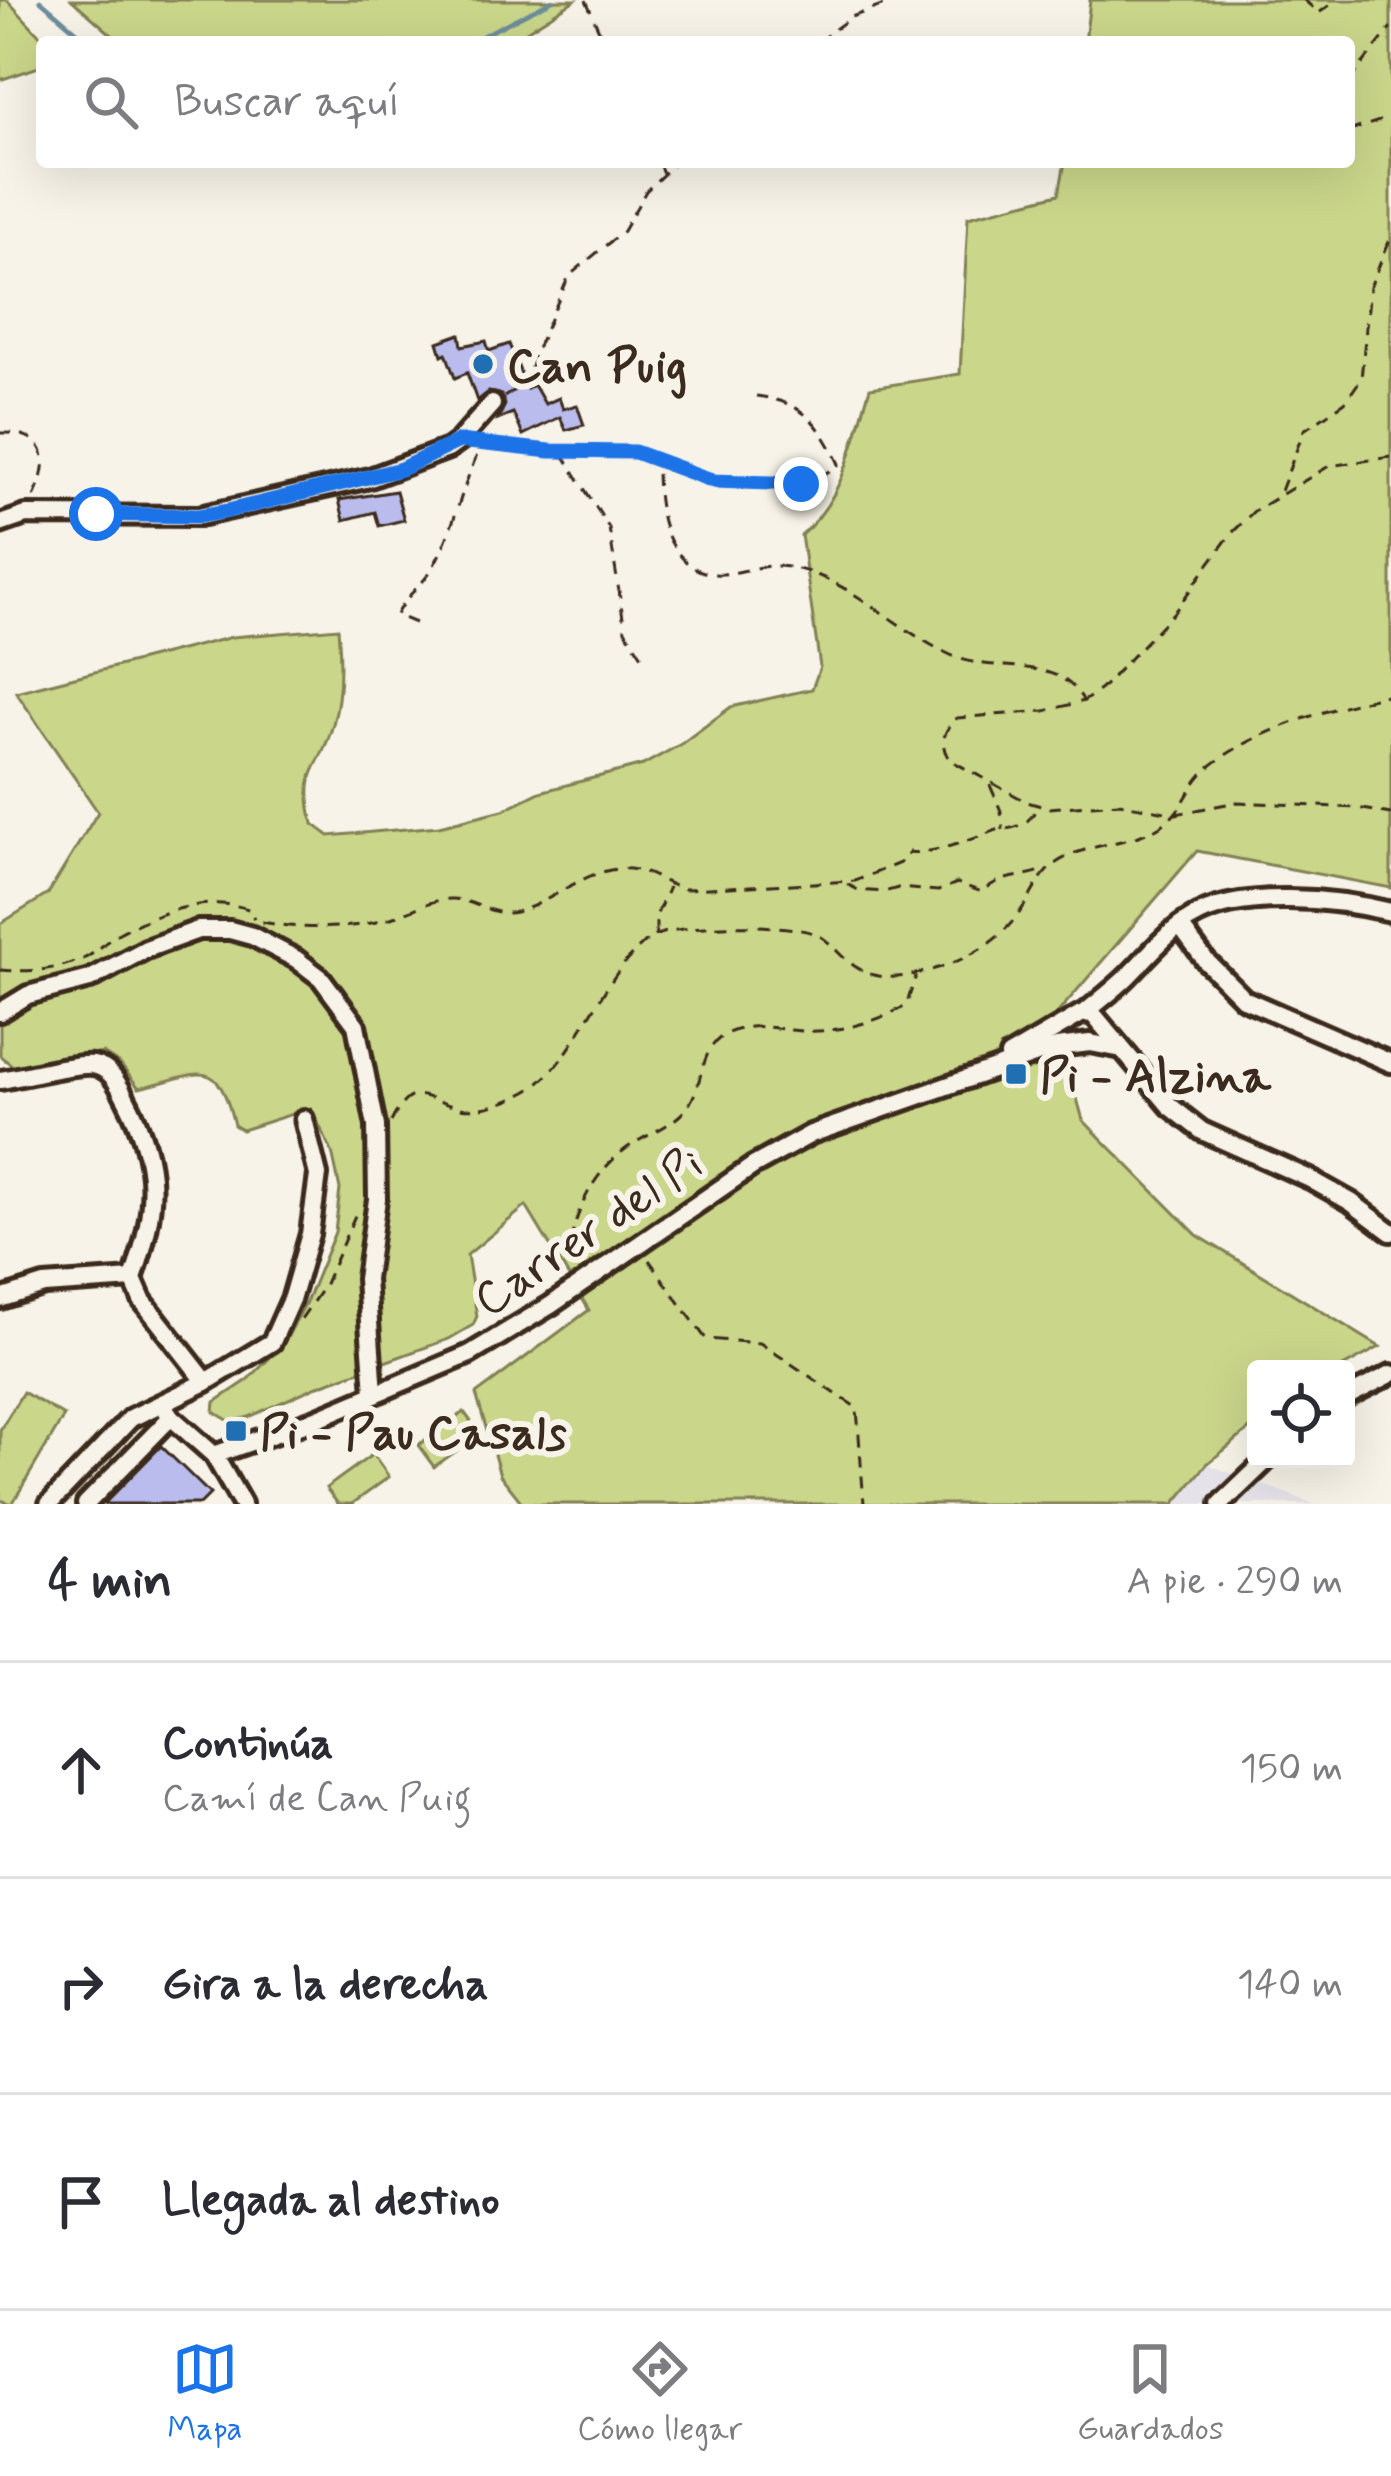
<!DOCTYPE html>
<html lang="es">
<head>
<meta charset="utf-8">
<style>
  :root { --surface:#fff; --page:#f2f2f3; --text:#2b2b33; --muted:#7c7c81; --line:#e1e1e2; --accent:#1a73e8 }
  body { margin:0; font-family:Mynerve,sans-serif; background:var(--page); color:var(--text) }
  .controls { position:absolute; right:36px; bottom:36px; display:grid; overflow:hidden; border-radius:12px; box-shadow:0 12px 48px #0002 }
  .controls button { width:108px; height:108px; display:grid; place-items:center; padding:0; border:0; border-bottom:3px solid var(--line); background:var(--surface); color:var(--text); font:60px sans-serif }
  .stop { position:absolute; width:36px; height:36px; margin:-27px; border:9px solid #1a73e8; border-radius:50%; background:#fff }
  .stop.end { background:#1a73e8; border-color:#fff; box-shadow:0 3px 12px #0008 }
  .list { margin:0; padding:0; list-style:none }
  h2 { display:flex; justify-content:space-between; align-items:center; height:156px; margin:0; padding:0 48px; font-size:51px }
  h2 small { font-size:39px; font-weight:400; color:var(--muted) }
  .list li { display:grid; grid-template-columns:78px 1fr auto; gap:36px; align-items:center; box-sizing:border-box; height:216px; padding:0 48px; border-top:3px solid var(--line) }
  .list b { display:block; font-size:45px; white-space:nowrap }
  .list p { margin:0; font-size:39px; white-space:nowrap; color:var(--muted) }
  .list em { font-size:39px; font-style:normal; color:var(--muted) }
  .icon { flex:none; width:66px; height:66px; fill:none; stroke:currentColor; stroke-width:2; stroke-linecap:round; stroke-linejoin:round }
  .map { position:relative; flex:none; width:1391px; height:1504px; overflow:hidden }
  .search { position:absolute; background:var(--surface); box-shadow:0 12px 48px #0002; left:36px; right:36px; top:36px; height:132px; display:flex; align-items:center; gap:30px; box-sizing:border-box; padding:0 42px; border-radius:12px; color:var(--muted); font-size:45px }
  .sheet { height:804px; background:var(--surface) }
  nav { display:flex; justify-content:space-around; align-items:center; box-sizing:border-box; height:168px; border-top:3px solid var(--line); background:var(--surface); font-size:33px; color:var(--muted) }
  nav a { display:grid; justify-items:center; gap:6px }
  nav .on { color:var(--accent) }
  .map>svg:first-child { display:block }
  .built { fill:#e5e2ea }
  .green { fill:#cad68a; stroke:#828054; stroke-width:3 }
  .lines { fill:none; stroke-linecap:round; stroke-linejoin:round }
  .stream { stroke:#6c8d9b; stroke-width:4.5 }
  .building { fill:#babcee; stroke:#3b2a1e; stroke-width:3 }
  .street-casing { stroke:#3b2a1e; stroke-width:26 }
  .path { stroke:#3b2a1e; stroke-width:3; stroke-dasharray:12 9; stroke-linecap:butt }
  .street { stroke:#f7f3e8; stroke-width:16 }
  .route { stroke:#1a73e8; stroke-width:15 }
  .poi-dot { fill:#1f6fb2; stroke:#f7f3e8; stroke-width:4.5 }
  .labels { text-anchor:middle; stroke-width:12; stroke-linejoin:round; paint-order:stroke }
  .poi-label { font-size:48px; font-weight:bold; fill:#3b2a1e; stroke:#f7f3e8; text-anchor:start }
  .street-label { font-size:48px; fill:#3b2a1e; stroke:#f7f3e8 }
</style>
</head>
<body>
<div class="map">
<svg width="1391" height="1504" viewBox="0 0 1391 1504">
  <rect width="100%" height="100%" fill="#f7f3e8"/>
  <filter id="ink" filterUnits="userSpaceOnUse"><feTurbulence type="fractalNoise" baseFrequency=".00833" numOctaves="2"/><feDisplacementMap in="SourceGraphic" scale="24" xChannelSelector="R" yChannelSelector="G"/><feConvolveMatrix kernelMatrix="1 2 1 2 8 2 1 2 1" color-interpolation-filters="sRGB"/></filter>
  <g filter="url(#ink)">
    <path class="built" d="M1207 1464 1315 1504H1174Z"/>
    <g class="green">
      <path d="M0 0H7L46 42H42V66L0 80Z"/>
      <path d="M72 0H575L509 42H120Z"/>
      <path d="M1090 0H1391V888L1197 851 1054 1017 1083 1120 1197 1235 1380 1347 1339 1369H1256V1424L1207 1464 1174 1504H523L500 1475 476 1394 589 1310 526 1206 467 1255 477 1316 473 1325 449 1339 315 1387 249 1417 231 1422 214 1412 215 1402 248 1380 284 1343 307 1300 335 1232 340 1189 332 1152 311 1108 242 1130 234 1125C217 1052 200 1075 139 1088L120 1064 103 1053 18 1070 0 1056V924L48 894 98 812 16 692 232 637 338 628C341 659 342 693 333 724 320 773 300 766 313 824L329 836 439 826 503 810 540 792 643 765 681 744 731 707 812 689 820 667 801 535C844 500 854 439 870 388L960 374 968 217 1059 194 1065 162H1349V42H1085Z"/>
      <path d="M23 1392 64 1416 12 1504 0 1500V1430Z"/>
      <path d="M464 1412 480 1434 434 1467 418 1445Z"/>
      <path d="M373 1454 389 1477 352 1504H338L326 1488Z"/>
    </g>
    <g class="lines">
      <g class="stream">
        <path d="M40 0 89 42"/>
        <path d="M470 42 553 0"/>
      </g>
    </g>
    <g class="building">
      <path d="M460 334 462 346 486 341 489 351 509 344 527 389 534 385 545 404 559 398 563 409 577 405 584 425 566 430 560 417 523 435 513 413 498 419 505 405 501 395 489 392 477 401 467 373 455 378 446 353 442 355 438 342Z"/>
      <path d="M396 491 404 520 379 526 375 512 344 520 339 500Z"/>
      <path d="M161 1446 210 1494 200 1504H104Z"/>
    </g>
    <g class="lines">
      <defs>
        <g id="street">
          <path d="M0 524 26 515 199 516 370 478 448 449 459 441 492 404"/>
          <path d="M1180 926 1206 961 1244 999 1391 1063"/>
          <path d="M0 1012 28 995 90 979 146 949 198 930H230L252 936 296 959 321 978 356 1025 376 1126 377 1199 366 1279 374 1393"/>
          <path d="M1086 1012C1100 1000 1115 989 1128 976 1148 956 1165 934 1190 919 1239 888 1337 899 1391 912"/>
          <path d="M1009 1056 1081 1014 1092 1013 1170 1106 1202 1131 1310 1179 1351 1202 1391 1232"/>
          <path d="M0 1080C23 1077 73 1063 93 1065 111 1068 118 1084 125 1097 161 1166 157 1207 133 1279L142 1300 206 1382"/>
          <path d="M0 1299 44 1285 133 1279"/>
          <path d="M1346 1397 1391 1374"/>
          <path d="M163 1405 171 1417 214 1455 242 1504"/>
          <path d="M214 1455 316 1419 470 1354 551 1305 753 1166 811 1134 1057 1047 1090 1043 1117 1048"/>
          <path d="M49 1504 131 1418 206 1382 272 1342 292 1297 310 1234 318 1175 304 1119"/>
          <path d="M86 1504 171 1417"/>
          <path d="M1221 1504 1268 1459"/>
        </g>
      </defs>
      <use href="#street" class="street-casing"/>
      <g class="path">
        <path d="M586 0 604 42"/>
        <path d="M1304 0 1319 13 1337 0"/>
        <path d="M818 42 851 17 898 0"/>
        <path d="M1349 81 1391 28"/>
        <path d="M1349 131 1391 117"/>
        <path d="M658 162 663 173"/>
        <path d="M504 397 527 382 535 353 569 276 623 231 646 191 676 162"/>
        <path d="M0 433C48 431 51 461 34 497"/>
        <path d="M482 444 647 455 657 464C657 498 660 542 690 565 718 586 749 564 779 566 845 571 899 635 958 658 999 673 1059 656 1083 700"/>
        <path d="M562 453 609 528 625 630 642 656"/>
        <path d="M1391 457 1329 466 1254 511 1230 535 1175 611 1101 689 1084 701 1045 711 957 718C944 729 938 745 950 760L1027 802 1048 808 1119 803 1176 814 1237 802 1357 808 1391 814"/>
        <path d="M656 460C711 480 789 505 839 464 819 422 803 402 756 396"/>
        <path d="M1281 491 1304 430 1345 402 1361 379 1370 287 1391 237"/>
        <path d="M415 623 396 615C405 596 421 587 431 570 455 531 461 485 482 445"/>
        <path d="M990 785 1001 811 1003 830"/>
        <path d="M847 884 858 890 884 892 898 888 938 891 957 883 982 892C1001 874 1022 879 1046 869"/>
        <path d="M262 922C302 930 352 930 391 918 410 912 432 898 453 899 474 900 493 917 516 912 552 903 578 873 618 869 647 866 662 885 686 889L855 881 900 863 910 852C924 856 976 839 991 832 999 828 1009 830 1018 826 1029 822 1033 816 1037 807"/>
        <path d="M656 934V916L669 887"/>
        <path d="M0 970C30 972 51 971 81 960 96 954 105 941 119 933 159 912 209 894 251 910L254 919"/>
        <path d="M391 1122C412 1081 420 1097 456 1107 478 1113 506 1103 526 1092 579 1061 600 973 651 938 675 922 786 923 813 933 825 937 832 946 841 955 867 980 890 981 924 972 967 961 1002 942 1026 903 1034 891 1040 876 1052 866 1085 841 1128 847 1162 825 1184 811 1188 786 1207 769 1249 732 1336 706 1391 694"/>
        <path d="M649 1260 706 1339 760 1343 857 1408 864 1504"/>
        <path d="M567 1263C573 1213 593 1167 638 1141 655 1131 680 1121 690 1103 704 1080 700 1046 728 1033 751 1023 768 1027 791 1030 829 1035 873 1024 906 1006L916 976"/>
        <path d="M301 1319 324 1286 357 1211"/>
      </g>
      <use href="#street" class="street"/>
    </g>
  </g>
  <g class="lines" filter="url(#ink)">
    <path class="route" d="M96 514 199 516 228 511 401 469 459 441 550 451 635 452 714 481 801 484"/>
  </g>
  <g class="poi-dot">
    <circle cx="483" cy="364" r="12"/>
    <rect x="1004" y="1062" width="24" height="24" rx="6"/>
    <rect x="224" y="1419" width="24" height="24" rx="6"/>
  </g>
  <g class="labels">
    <g class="poi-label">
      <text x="507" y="381">Can Puig</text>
      <text x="1040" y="1091">Pi - Alzina</text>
      <text x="260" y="1448">Pi - Pau Casals</text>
    </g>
    <g class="street-label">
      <text transform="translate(587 1230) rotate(-34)" y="17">Carrer del Pi</text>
    </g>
  </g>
</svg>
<div class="controls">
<button><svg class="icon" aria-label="locate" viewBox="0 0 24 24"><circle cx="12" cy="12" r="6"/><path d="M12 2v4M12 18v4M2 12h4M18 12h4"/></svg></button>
</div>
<div class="stop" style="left:96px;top:514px"></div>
<div class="stop end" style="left:801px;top:484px"></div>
<div class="search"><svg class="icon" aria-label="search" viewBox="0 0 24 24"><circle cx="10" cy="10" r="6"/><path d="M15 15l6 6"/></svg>Buscar aquí</div>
</div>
<section class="sheet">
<h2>4 min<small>A pie · 290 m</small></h2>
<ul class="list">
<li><svg class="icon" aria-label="ahead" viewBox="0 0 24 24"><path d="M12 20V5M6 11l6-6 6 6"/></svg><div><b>Continúa</b><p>Camí de Can Puig</p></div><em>150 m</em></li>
<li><svg class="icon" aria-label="right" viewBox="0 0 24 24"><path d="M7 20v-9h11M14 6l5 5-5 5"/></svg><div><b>Gira a la derecha</b></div><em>140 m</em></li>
<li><svg class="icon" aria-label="arrive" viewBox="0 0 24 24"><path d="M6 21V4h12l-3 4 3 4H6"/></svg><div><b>Llegada al destino</b></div></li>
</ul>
</section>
<nav>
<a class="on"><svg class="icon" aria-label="map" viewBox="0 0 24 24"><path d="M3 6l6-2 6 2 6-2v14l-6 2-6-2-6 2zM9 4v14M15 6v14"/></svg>Mapa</a>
<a><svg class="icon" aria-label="directions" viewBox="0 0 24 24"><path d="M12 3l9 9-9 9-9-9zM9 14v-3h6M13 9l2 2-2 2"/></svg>Cómo llegar</a>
<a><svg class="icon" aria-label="saved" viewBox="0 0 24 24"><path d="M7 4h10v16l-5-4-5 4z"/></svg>Guardados</a>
</nav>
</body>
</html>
